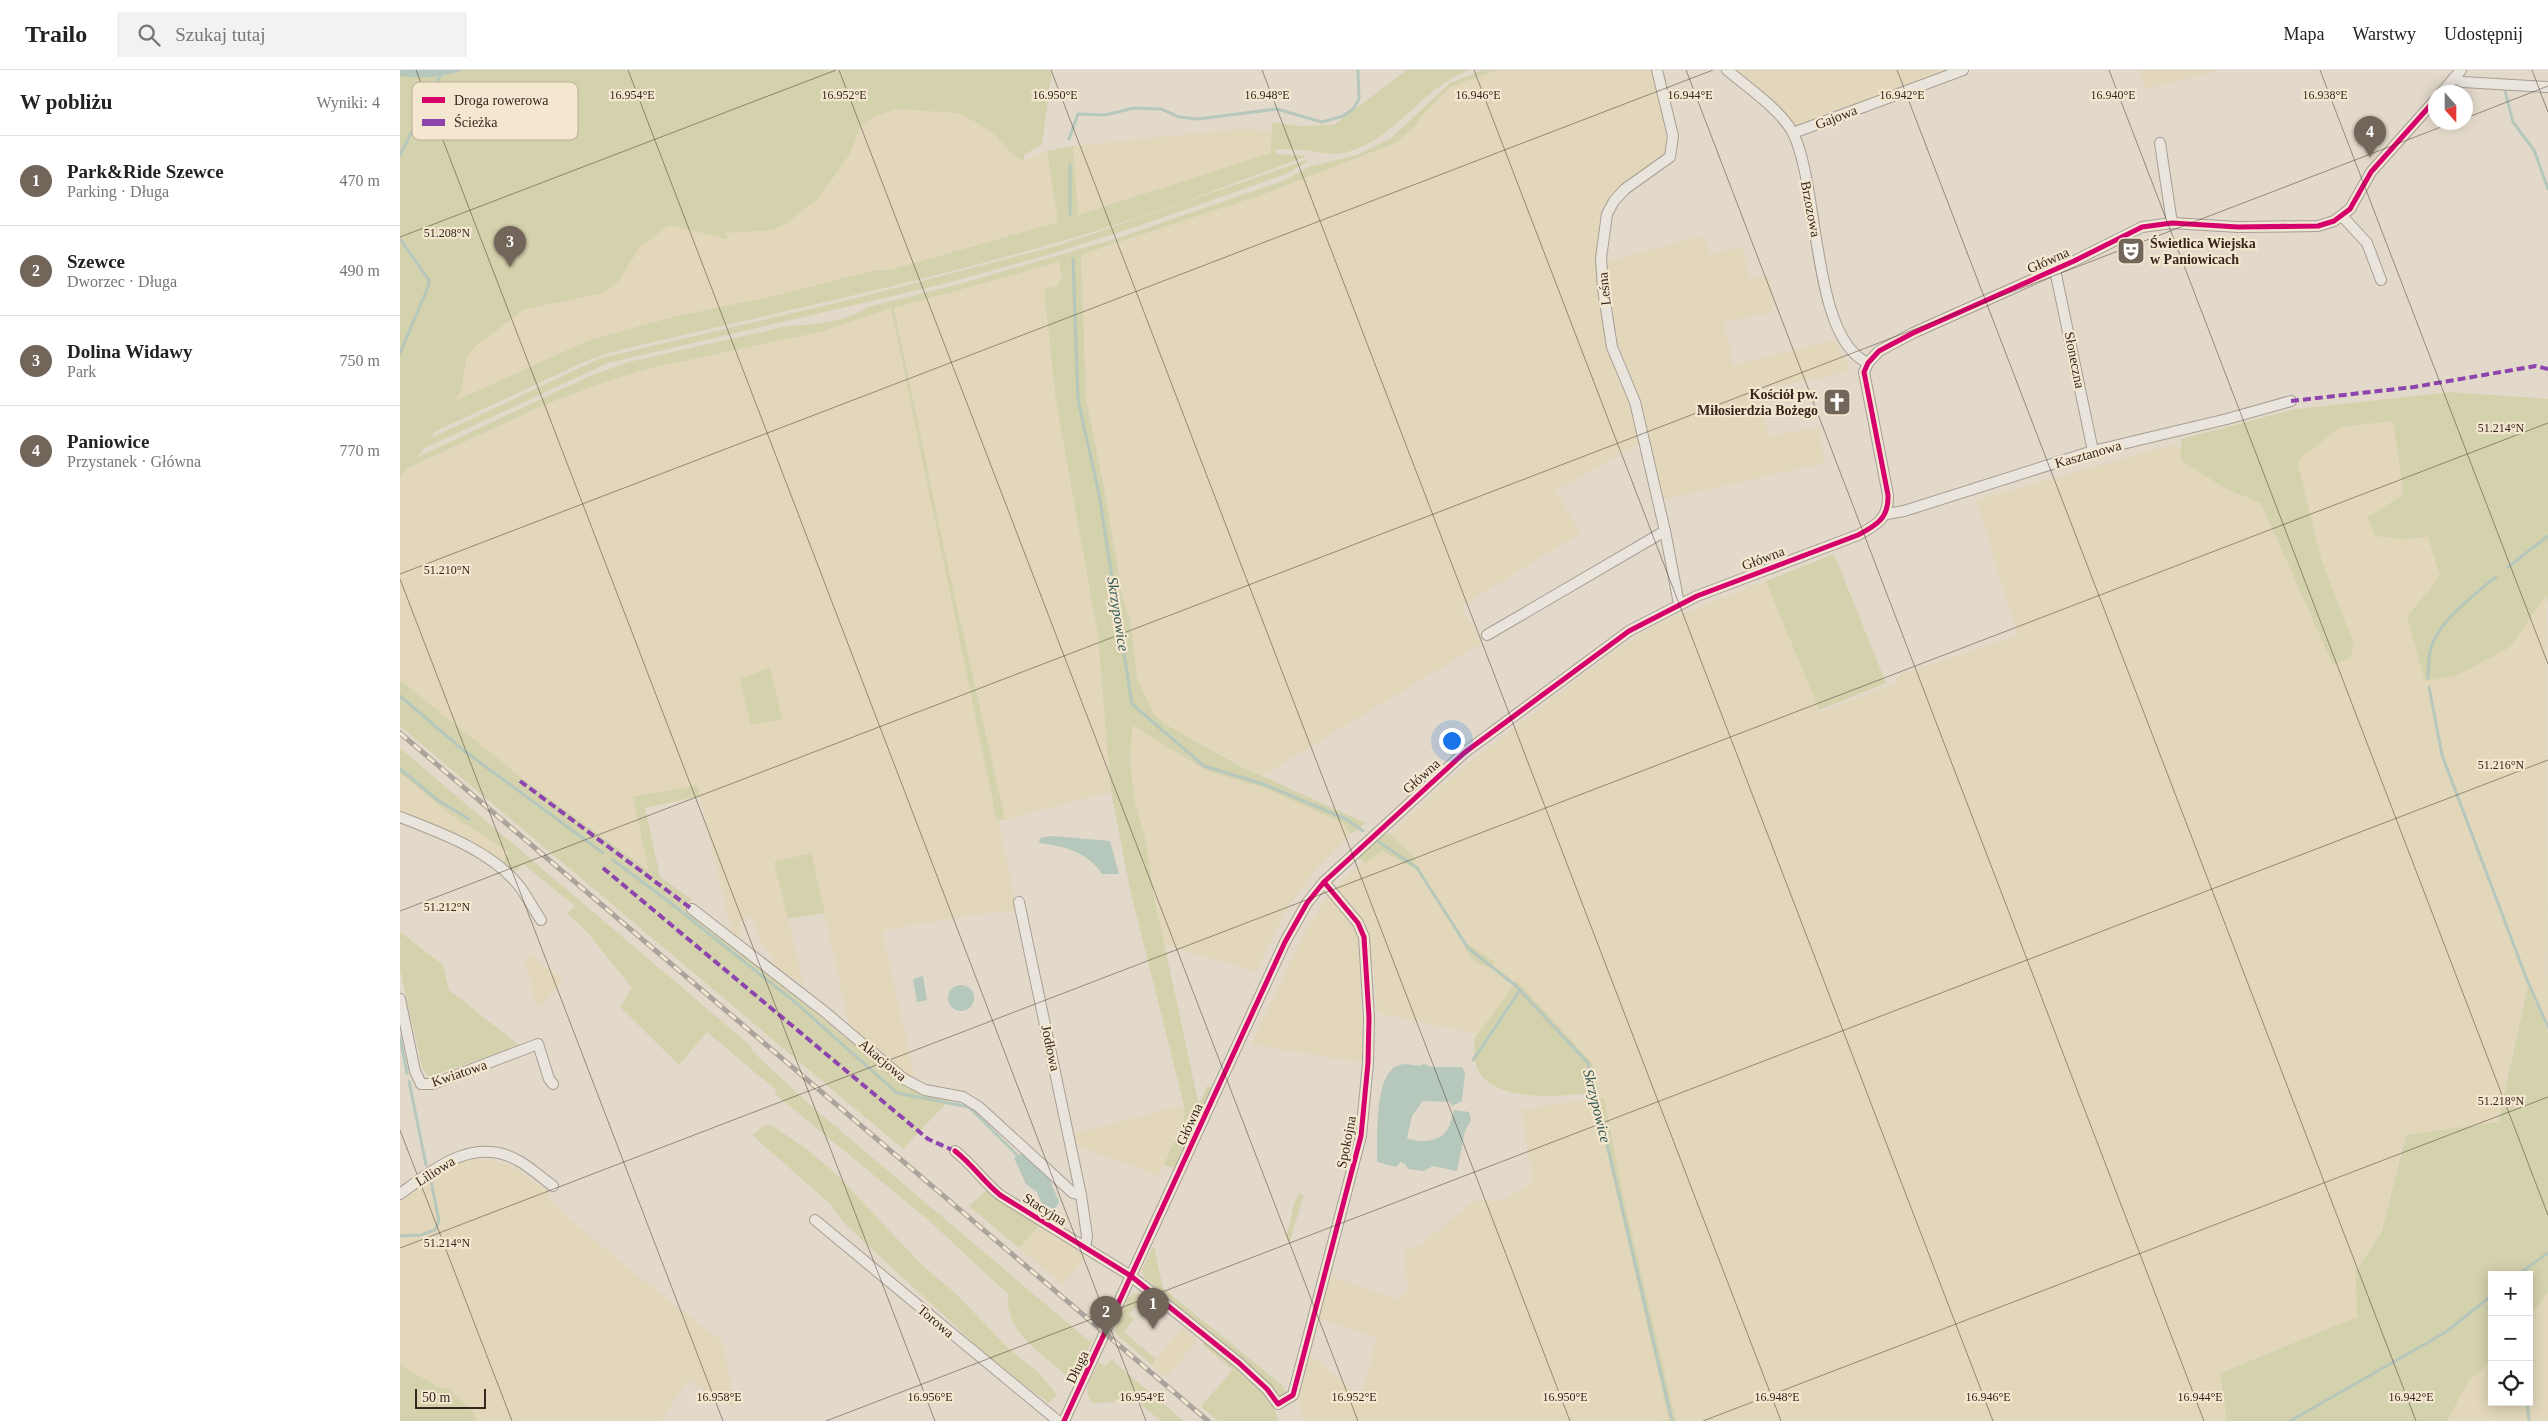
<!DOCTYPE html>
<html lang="pl">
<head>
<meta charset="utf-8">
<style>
  :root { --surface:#fff; --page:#f2f2f2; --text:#222; --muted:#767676; --line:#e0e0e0; --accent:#72655a }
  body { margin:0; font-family:"Times New Roman",serif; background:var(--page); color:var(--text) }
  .controls { position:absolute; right:15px; bottom:15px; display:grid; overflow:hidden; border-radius:0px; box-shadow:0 2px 12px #0003 }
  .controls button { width:45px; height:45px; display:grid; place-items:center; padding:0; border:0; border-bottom:1px solid var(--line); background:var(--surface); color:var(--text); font:25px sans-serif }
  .compass { position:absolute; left:2028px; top:15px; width:45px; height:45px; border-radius:50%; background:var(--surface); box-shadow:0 2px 12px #0003; rotate:159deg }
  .scale { position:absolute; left:15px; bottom:12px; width:71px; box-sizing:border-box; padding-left:5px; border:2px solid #35271d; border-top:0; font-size:14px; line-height:18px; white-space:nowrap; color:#35271d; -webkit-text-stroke:4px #f4e7d0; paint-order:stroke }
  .you { position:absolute; left:1051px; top:670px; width:18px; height:18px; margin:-12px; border:4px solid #fff; border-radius:50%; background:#1a73e8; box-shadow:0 0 0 8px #1a73e833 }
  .badge { display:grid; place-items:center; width:32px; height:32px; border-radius:50%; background:var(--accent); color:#fff; font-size:16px; font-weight:700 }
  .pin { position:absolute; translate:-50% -41px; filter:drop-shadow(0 1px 2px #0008) }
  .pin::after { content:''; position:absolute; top:26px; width:18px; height:15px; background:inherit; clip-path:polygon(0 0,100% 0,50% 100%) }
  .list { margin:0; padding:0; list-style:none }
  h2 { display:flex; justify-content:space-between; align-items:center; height:65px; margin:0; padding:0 20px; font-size:21px }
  h2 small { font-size:16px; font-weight:400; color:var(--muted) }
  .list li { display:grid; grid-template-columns:32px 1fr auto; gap:15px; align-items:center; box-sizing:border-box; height:90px; padding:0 20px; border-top:1px solid var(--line) }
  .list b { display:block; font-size:19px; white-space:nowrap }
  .list p { margin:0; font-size:16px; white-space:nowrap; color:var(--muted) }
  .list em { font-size:16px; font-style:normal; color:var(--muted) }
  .icon { flex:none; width:28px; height:28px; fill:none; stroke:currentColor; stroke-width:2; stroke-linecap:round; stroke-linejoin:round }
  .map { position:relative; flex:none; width:2148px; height:1351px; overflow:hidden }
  header { display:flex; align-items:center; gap:30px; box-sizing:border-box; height:70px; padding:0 25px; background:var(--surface); border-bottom:1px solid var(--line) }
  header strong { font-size:24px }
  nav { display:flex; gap:28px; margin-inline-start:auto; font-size:18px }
  .search { width:350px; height:45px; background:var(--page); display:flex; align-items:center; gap:12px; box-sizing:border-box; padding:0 18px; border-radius:0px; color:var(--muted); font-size:19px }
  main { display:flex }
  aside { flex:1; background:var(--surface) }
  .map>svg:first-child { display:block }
  .farmland { fill:#e2d7bb }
  .green { fill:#d4d1ad }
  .water { fill:#b6c7bb }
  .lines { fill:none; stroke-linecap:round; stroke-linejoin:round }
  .stream { stroke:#b6c7bb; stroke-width:3 }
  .minor-casing { stroke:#a79e94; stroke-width:12 }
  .minor { stroke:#eae5dc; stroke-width:10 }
  .rail-casing { stroke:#aaa49c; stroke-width:5 }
  .rail { stroke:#f4e7d0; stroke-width:3; stroke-dasharray:9; stroke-linecap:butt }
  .quiet { stroke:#8e44ad; stroke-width:4; stroke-dasharray:8 4; stroke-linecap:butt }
  .cycleway-casing { stroke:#f4e7d0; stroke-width:8 }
  .cycleway { stroke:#d6006c; stroke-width:5 }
  .ticks { fill:none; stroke:#35271d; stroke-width:1; stroke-opacity:0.45 }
  .labels { text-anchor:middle; stroke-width:4.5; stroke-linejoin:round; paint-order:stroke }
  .street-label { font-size:14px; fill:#35271d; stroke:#f4e7d0 }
  .poi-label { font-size:14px; font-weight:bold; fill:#35271d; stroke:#f4e7d0; text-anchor:start }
  .water-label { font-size:15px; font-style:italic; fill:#2c544f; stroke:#f4e7d0 }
  .key { fill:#f4e7d0; stroke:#bbad9a; stroke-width:1 }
  .key-label { font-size:14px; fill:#35271d }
  .ticks-label { font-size:12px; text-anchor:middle; fill:#35271d; stroke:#f4e7d0; stroke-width:4.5; stroke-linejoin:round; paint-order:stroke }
</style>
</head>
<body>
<header>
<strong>Trailo</strong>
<div class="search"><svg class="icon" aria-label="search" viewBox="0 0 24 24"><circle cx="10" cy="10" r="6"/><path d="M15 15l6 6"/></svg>Szukaj tutaj</div>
<nav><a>Mapa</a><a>Warstwy</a><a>Udostępnij</a></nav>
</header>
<main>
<aside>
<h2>W pobliżu<small>Wyniki: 4</small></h2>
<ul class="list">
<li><span class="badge">1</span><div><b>Park&amp;Ride Szewce</b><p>Parking · Długa</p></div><em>470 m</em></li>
<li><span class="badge">2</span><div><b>Szewce</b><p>Dworzec · Długa</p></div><em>490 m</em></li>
<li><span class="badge">3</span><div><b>Dolina Widawy</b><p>Park</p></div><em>750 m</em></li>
<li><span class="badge">4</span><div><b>Paniowice</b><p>Przystanek · Główna</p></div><em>770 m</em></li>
</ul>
</aside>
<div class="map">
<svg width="2148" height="1351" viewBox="0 0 2148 1351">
  <rect width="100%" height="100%" fill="#e2d9ca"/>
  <g class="farmland">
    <path d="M1098 0H1255L1271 70 1268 84 1219 118 1203 140 1197 186 1204 260 1230 332 1240 373 1154 422 1161 429 1180 463 1061 537 1082 573 862 706 763 653 753 643 737 608 730 549 723 530 704 418 686 330 681 187 686 183 861 125 996 73 1015 56 1020 48 1050 17Z"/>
    <path d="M1335 0H1551L1398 56Z"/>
    <path d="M1741 0H1821L1745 19Z"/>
    <path d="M496 39 559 43 582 52 614 86 624 91 647 81 658 152 490 200H476L374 226 273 247 187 271 16 349 29 292 245 164 259 151 387 153 451 82 460 57 475 46Z"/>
    <path d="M840 59 872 60 871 83 678 145 673 76Z"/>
    <path d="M1305 165 1310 184 1342 177 1350 209 1369 206 1374 242 1324 252 1333 295 1434 270 1448 294 1447 302 1361 320 1368 366 1419 357 1424 393 1261 430 1215 265 1205 192Z"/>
    <path d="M659 192 662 208 657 216 644 219 656 331 698 565 711 722 605 749 541 465 494 237Z"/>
    <path d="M491 238 617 840 571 845 482 861 516 1013 449 954 411 783 374 792 404 915 373 897V888L361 873 352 848 349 847 339 852 341 865 333 866 297 715 233 727 250 801 123 709 0 610V403L144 335 205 312 251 298 420 262Z"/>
    <path d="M1993 351 2004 424 2003 469 2028 466 2040 506 2007 547 2110 577 2146 525 2148 964 2127 917 2097 1052 2005 1065 1981 1161 1956 1200 1957 1247 1820 1302 1827 1351H905L896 1324 908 1284 961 1327 977 1268 918 1249 931 1206 999 1229 1009 1220 1004 1191 1006 1181 1023 1173 1074 1131 1104 1129 1133 1112 1121 1040 1200 1027 1192 993 1117 912 1077 964 978 943 969 864 936 817 1058 701 1212 583 1261 552 1366 511 1420 642 1496 614 1500 604 1618 566 1576 430 1776 374 1820 412 1823 418 1861 433 1933 595 1954 575 1921 488 1897 391 1941 357Z"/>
    <path d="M732 654 807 701 862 717 944 753 951 764 912 804 884 844 856 902 763 874 745 767 735 732 730 691Z"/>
    <path d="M0 703 50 744 110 783 101 793 0 743Z"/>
    <path d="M929 824 951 851 959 869 964 993 851 974 904 864Z"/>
    <path d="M130 884 163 910 138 939 124 890Z"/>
    <path d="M784 1035 785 1044 759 1106 676 1075 673 1064Z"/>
    <path d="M72 1089 91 1090 109 1095 148 1120 150 1132 235 1204 323 1272 335 1338 288 1310 261 1351H0V1129L47 1096Z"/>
    <path d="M640 1155 686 1186 663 1215 619 1178Z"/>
    <path d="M2148 1222V1351H2047L2069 1310 2092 1291V1332H2129V1247Z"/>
    <path d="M782 1257 798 1270 766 1307 752 1295Z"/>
  </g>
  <g class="green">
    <path d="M0 0H652L642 74 624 85V91L614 86 595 65 574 51 556 43 496 39 475 46 460 57 451 82 428 115 417 129 387 153 373 160 326 163 327 169 269 155 240 177 218 212 203 223 125 239 77 275 67 286 61 320 55 331 187 271 273 247 374 226 476 200H490L658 152 647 81 673 76 678 145 871 83 872 52 900 56 934 55 1007 0H1069C1021 18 995 70 947 82 931 87 919 81 903 80 894 79 885 79 876 79V84L907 86C845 109 784 133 721 153 554 206 382 241 211 282L188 290 34 362 31 368 201 288 457 228 660 175 907 90V92L886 104 741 155 641 187 539 215 208 293 23 379 18 387 190 306 229 292 388 256C415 255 445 252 468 237L560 214 718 168 883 111 909 97 957 85 990 69 1050 13 1083 0H1098L1050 17 1020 48 1015 56 996 73 861 125 686 183 681 187 686 330 704 418 723 530 730 549 737 608 753 643 763 653 842 697 966 753 951 764 943 753 862 717 807 701 732 655 730 691 735 732 745 767 755 831 798 1031 800 1032 807 1016 812 1017 775 1098 764 1095 785 1044 784 1035 730 819 711 722 698 565 656 331 644 219 657 216 662 208 659 192 494 238 541 465 605 749 597 751 491 238 420 262 251 298 205 312 144 335 32 387 7 399 0 407Z"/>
    <path d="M2050 322 2148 329V532L2146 525 2110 577 2056 606 2025 611 2007 547 2040 506 2028 467 2003 469 1975 466 1968 447 2004 424 1993 351 1941 357 1897 391 1921 488 1954 575 1950 588 1933 595 1861 433 1826 419 1781 390V369L1896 339Z"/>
    <path d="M1434 484 1486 613 1419 640 1366 511Z"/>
    <path d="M370 597 382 649 351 655 340 609Z"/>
    <path d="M0 610 123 709 249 801 233 727 297 715 300 726 245 738 260 807 291 829 286 837 509 1019 551 1028 503 1079 0 656Z"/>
    <path d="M0 678 351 976 352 981 409 1034 689 1271 693 1268 676 1305H666C640 1282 605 1263 608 1224L526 1148 375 1024 376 1020 307 962 279 995 220 937 232 918 187 862 167 843 175 836 123 794 113 804 101 793 110 783 50 744 0 703Z"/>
    <path d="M990 763 1016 790 1011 797 982 781 966 793 958 788 983 764Z"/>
    <path d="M411 783 425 843 388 849 374 792Z"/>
    <path d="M0 862 43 895 49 920 120 976 31 1006 27 1005 22 997 0 900Z"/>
    <path d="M1068 874 1093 891 1094 894 1091 898C1079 896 1072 891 1066 881Z"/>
    <path d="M1117 911 1192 993 1199 1021C1167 1027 1095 1034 1078 1000 1074 992 1075 978 1074 969Z"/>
    <path d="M2128 916 2148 963V1222L2129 1247V1205H2092V1291L2069 1310 2047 1351H1827L1820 1303 1957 1247 1956 1201 1982 1161 2006 1065 2098 1052Z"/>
    <path d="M1204 1028 1224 1130 1276 1351H1263L1269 1349 1195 1030Z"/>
    <path d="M371 1055 407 1079 437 1105 521 1194 555 1223 609 1279 638 1302 657 1325 648 1333 590 1288 446 1155 429 1133 352 1065 364 1056Z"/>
    <path d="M587 1120 640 1155 619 1178 569 1136Z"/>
    <path d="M899 1124 904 1125 889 1173 886 1165C893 1151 890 1137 899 1124Z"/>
    <path d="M753 1177 756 1179 755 1182 763 1218 882 1315 888 1325 880 1330 753 1218 754 1216 744 1207 742 1200Z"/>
    <path d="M736 1223 747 1228 744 1232 741 1230 729 1245 734 1249 724 1262 756 1289 752 1295 714 1262 728 1228Z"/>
    <path d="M806 1270C830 1291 873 1320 878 1351H818L801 1336 833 1300 802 1274Z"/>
    <path d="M712 1289 715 1293 784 1351H761L741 1335V1331L723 1332 722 1329 715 1330V1332L693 1333C680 1321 693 1306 699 1292L705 1297Z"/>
    <path d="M0 1295 38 1317 50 1319 70 1339 78 1351H0Z"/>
  </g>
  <g class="water">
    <path d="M0 0H64C44 7 21 9 0 6Z"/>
    <path d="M652 766 710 771 719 804H702C688 782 664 776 639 773L640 768Z"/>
    <path d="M523 906 527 930 517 932 513 909Z"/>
    <circle cx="561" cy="928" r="13"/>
    <path d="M1006 994 1019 996 1024 994 1032 997H1062L1065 1003 1062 1031 1052 1036 1050 1032 1023 1031 1012 1046 1007 1068C1018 1073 1039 1073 1047 1060 1051 1054 1052 1046 1054 1040L1069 1042 1071 1050 1065 1061 1057 1101 1033 1096 1024 1101 1008 1099 1005 1094 1000 1092 996 1097 977 1092C978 1069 974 1010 995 997 998 995 1003 994 1006 994Z"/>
    <path d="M623 1083 650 1110 659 1132 653 1143 645 1141 637 1122 626 1114 614 1088Z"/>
  </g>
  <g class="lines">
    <g class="stream">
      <path d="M2105 21 2113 52 2134 80 2148 119"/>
      <path d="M669 69 678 44 705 45 734 38 761 39 779 47 798 49 877 39 922 52 943 46 953 39 959 29 958 0"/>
      <path d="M0 85 43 0"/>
      <path d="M670 95V144"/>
      <path d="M0 169 29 210 28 217 0 283"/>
      <path d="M673 189 678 330 699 424 732 634 804 696 863 714 946 749 963 761"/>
      <path d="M2108 497 2148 466"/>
      <path d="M2028 608C2029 599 2028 587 2031 578 2039 551 2075 524 2096 507"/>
      <path d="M2029 617 2042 685 2127 910 2148 957"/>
      <path d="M0 626 63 680 203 783"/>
      <path d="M0 699 39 731 69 749"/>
      <path d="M976 770 1017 798 1068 878 1115 915 1188 993 1272 1351"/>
      <path d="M213 790 268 831 396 933 497 1023 569 1037 619 1087"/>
      <path d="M0 968 7 1003"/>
      <path d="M1073 990 1120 920"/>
      <path d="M9 1011 26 1095"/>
      <path d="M0 1166 21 1165 35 1160 39 1151 31 1111"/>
      <path d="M2117 1205 2148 1183"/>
      <path d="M2127 1332 2129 1351"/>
      <path d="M1890 1351 2046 1262 2092 1225"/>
    </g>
    <defs>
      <g id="minor">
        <path d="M1257 0 1273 66 1270 87 1225 119 1214 131 1207 144 1201 188 1203 219 1212 277 1235 332 1265 461 1279 534"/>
        <path d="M1327 0C1347 17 1381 40 1393 63 1420 117 1411 268 1468 293"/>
        <path d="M2054 8 2063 12 2148 17"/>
        <path d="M2042 22 2061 0"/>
        <path d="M1393 63 1563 0"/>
        <path d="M1760 73 1772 153"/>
        <path d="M1942 146 1967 173 1981 210"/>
        <path d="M1655 200 1693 381"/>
        <path d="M1487 444 1504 441 1693 381 1827 349 1891 331"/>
        <path d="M1087 565 1265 461"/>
        <path d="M0 747C41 763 92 781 120 817 128 828 134 840 141 850"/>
        <path d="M619 832 681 1125 687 1166 685 1178"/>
        <path d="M292 839 425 942 504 1009 525 1020 563 1027 579 1037 673 1123 681 1125"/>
        <path d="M0 929 15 1001 21 1014H33L138 974 149 1009 153 1014"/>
        <path d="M555 1081C572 1094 583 1111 600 1125L731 1206 839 1293 867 1319 878 1334 893 1325 961 1066 968 993 969 947 964 867 958 853 924 812"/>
        <path d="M0 1124C34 1099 74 1065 119 1091 131 1098 142 1108 153 1116"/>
        <path d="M415 1150 658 1351"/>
        <path d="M664 1351 885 872 907 833 924 812 1064 683 1229 561 1297 526 1458 465C1477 455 1489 448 1488 425L1464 302 1468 293 1479 281 1513 263 1674 191 1742 157 1772 153 1838 157 1918 156 1934 151 1950 139 1971 102 2036 29"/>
      </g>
    </defs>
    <use href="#minor" class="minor-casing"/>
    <use href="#minor" class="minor"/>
    <defs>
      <path id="rail" d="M0 663 808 1351"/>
    </defs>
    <use href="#rail" class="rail-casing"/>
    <use href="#rail" class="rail"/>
    <g class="quiet">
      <path d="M1891 331 2014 317 2136 296 2148 299"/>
      <path d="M120 711 292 839"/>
      <path d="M203 798 528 1069 555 1081"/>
    </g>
    <defs>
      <g id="cycleway">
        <path d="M555 1081C572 1094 583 1111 600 1125L731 1206 839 1293 867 1319 878 1334 893 1325 961 1066 968 993 969 947 964 867 958 853 924 812"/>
        <path d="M664 1351 885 872 907 833 924 812 1064 683 1229 561 1297 526 1458 465C1477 455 1489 448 1488 425L1464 302 1468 293 1479 281 1513 263 1674 191 1742 157 1772 153 1838 157 1918 156 1934 151 1950 139 1971 102 2036 29"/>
      </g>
    </defs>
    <use href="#cycleway" class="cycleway-casing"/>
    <use href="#cycleway" class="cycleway"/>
  </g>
  <path class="ticks" d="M16 0 535 1351M228 0 746 1351M439 0 958 1351M651 0 1170 1351M862 0 1381 1351M1074 0 1593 1351M1286 0 1804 1351M1497 0 2016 1351M1709 0 2148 1145M1920 0 2148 594M2132 0 2148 42M2066 48 2148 16M0 167 436 0M0 504 1313 0M0 509 323 1351M0 841 2054 52M0 1060 112 1351M0 1178 2148 353M426 1351 2148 690M1303 1351 2148 1027"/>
  <defs>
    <symbol id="theatre-square" viewBox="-11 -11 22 22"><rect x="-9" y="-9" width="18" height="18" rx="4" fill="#72655a" stroke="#f4e7d0"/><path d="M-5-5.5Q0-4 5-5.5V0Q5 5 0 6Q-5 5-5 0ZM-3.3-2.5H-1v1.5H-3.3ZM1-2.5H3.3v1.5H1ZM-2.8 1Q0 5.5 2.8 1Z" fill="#fff"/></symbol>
    <symbol id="church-square" viewBox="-11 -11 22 22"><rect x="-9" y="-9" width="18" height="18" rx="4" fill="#72655a" stroke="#f4e7d0"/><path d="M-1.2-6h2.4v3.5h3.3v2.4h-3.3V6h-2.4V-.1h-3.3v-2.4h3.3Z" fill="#fff"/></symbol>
  </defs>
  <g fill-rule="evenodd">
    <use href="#theatre-square" x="1715" y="165" width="32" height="32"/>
    <use href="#church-square" x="1421" y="316" width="32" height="32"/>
  </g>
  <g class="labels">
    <g class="street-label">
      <text transform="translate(1436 47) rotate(-21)" y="5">Gajowa</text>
      <text transform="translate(1411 139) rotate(79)" y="5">Brzozowa</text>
      <text transform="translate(1648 190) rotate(-24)" y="5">Główna</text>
      <text transform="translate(1204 219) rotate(-96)" y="5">Leśna</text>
      <text transform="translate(1675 290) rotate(79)" y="5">Słoneczna</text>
      <text transform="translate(1688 384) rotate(-16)" y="5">Kasztanowa</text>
      <text transform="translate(1363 488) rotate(-21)" y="5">Główna</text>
      <text transform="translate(1021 706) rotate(-42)" y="5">Główna</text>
      <text transform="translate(651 978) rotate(78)" y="5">Jodłowa</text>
      <text transform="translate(483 990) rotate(40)" y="5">Akacjowa</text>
      <text transform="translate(59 1003) rotate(-19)" y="5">Kwiatowa</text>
      <text transform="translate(789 1054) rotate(-65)" y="5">Główna</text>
      <text transform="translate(946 1072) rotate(-79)" y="5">Spokojna</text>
      <text transform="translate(35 1101) rotate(-32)" y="5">Liliowa</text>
      <text transform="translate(645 1139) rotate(32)" y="5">Stacyjna</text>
      <text transform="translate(536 1251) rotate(40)" y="5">Torowa</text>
      <text transform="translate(677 1297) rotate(-65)" y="5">Długa</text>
    </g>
    <g class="poi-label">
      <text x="1750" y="178">Świetlica Wiejska<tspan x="1750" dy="16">w Paniowicach</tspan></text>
      <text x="1418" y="329" text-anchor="end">Kościół pw.<tspan x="1418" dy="16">Miłosierdzia Bożego</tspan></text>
    </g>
    <g class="water-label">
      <text transform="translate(718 544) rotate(81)" y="5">Skrzypowice</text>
      <text transform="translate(1197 1036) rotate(76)" y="5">Skrzypowice</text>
    </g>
  </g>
  <rect x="12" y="12" width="166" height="58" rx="8" class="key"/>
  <rect x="22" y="27" width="23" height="6" fill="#d6006c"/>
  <rect x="22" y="49" width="23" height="7" fill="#8e44ad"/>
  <g class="key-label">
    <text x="54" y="35">Droga rowerowa</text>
    <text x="54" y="57">Ścieżka</text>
  </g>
  <g class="ticks-label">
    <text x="232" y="29">16.954°E</text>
    <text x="444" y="29">16.952°E</text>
    <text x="655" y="29">16.950°E</text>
    <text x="867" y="29">16.948°E</text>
    <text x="1078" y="29">16.946°E</text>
    <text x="1290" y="29">16.944°E</text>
    <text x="1502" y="29">16.942°E</text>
    <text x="1713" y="29">16.940°E</text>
    <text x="1925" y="29">16.938°E</text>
    <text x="47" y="167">51.208°N</text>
    <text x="2101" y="362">51.214°N</text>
    <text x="47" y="504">51.210°N</text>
    <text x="2101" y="699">51.216°N</text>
    <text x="47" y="841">51.212°N</text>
    <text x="2101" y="1035">51.218°N</text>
    <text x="47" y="1177">51.214°N</text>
    <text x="319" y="1331">16.958°E</text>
    <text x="530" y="1331">16.956°E</text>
    <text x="742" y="1331">16.954°E</text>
    <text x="954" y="1331">16.952°E</text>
    <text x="1165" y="1331">16.950°E</text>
    <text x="1377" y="1331">16.948°E</text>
    <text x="1588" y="1331">16.946°E</text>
    <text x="1800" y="1331">16.944°E</text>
    <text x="2011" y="1331">16.942°E</text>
  </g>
</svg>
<div class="controls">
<button>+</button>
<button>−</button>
<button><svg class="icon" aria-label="locate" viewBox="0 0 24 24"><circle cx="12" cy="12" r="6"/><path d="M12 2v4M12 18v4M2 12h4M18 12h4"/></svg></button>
</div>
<svg class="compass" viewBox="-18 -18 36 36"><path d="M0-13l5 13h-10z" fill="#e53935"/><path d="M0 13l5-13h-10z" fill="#767676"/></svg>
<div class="scale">50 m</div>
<div class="you"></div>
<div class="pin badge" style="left:753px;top:1259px">1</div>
<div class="pin badge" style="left:706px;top:1267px">2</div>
<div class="pin badge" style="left:110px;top:197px">3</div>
<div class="pin badge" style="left:1970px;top:87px">4</div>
</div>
</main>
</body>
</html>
